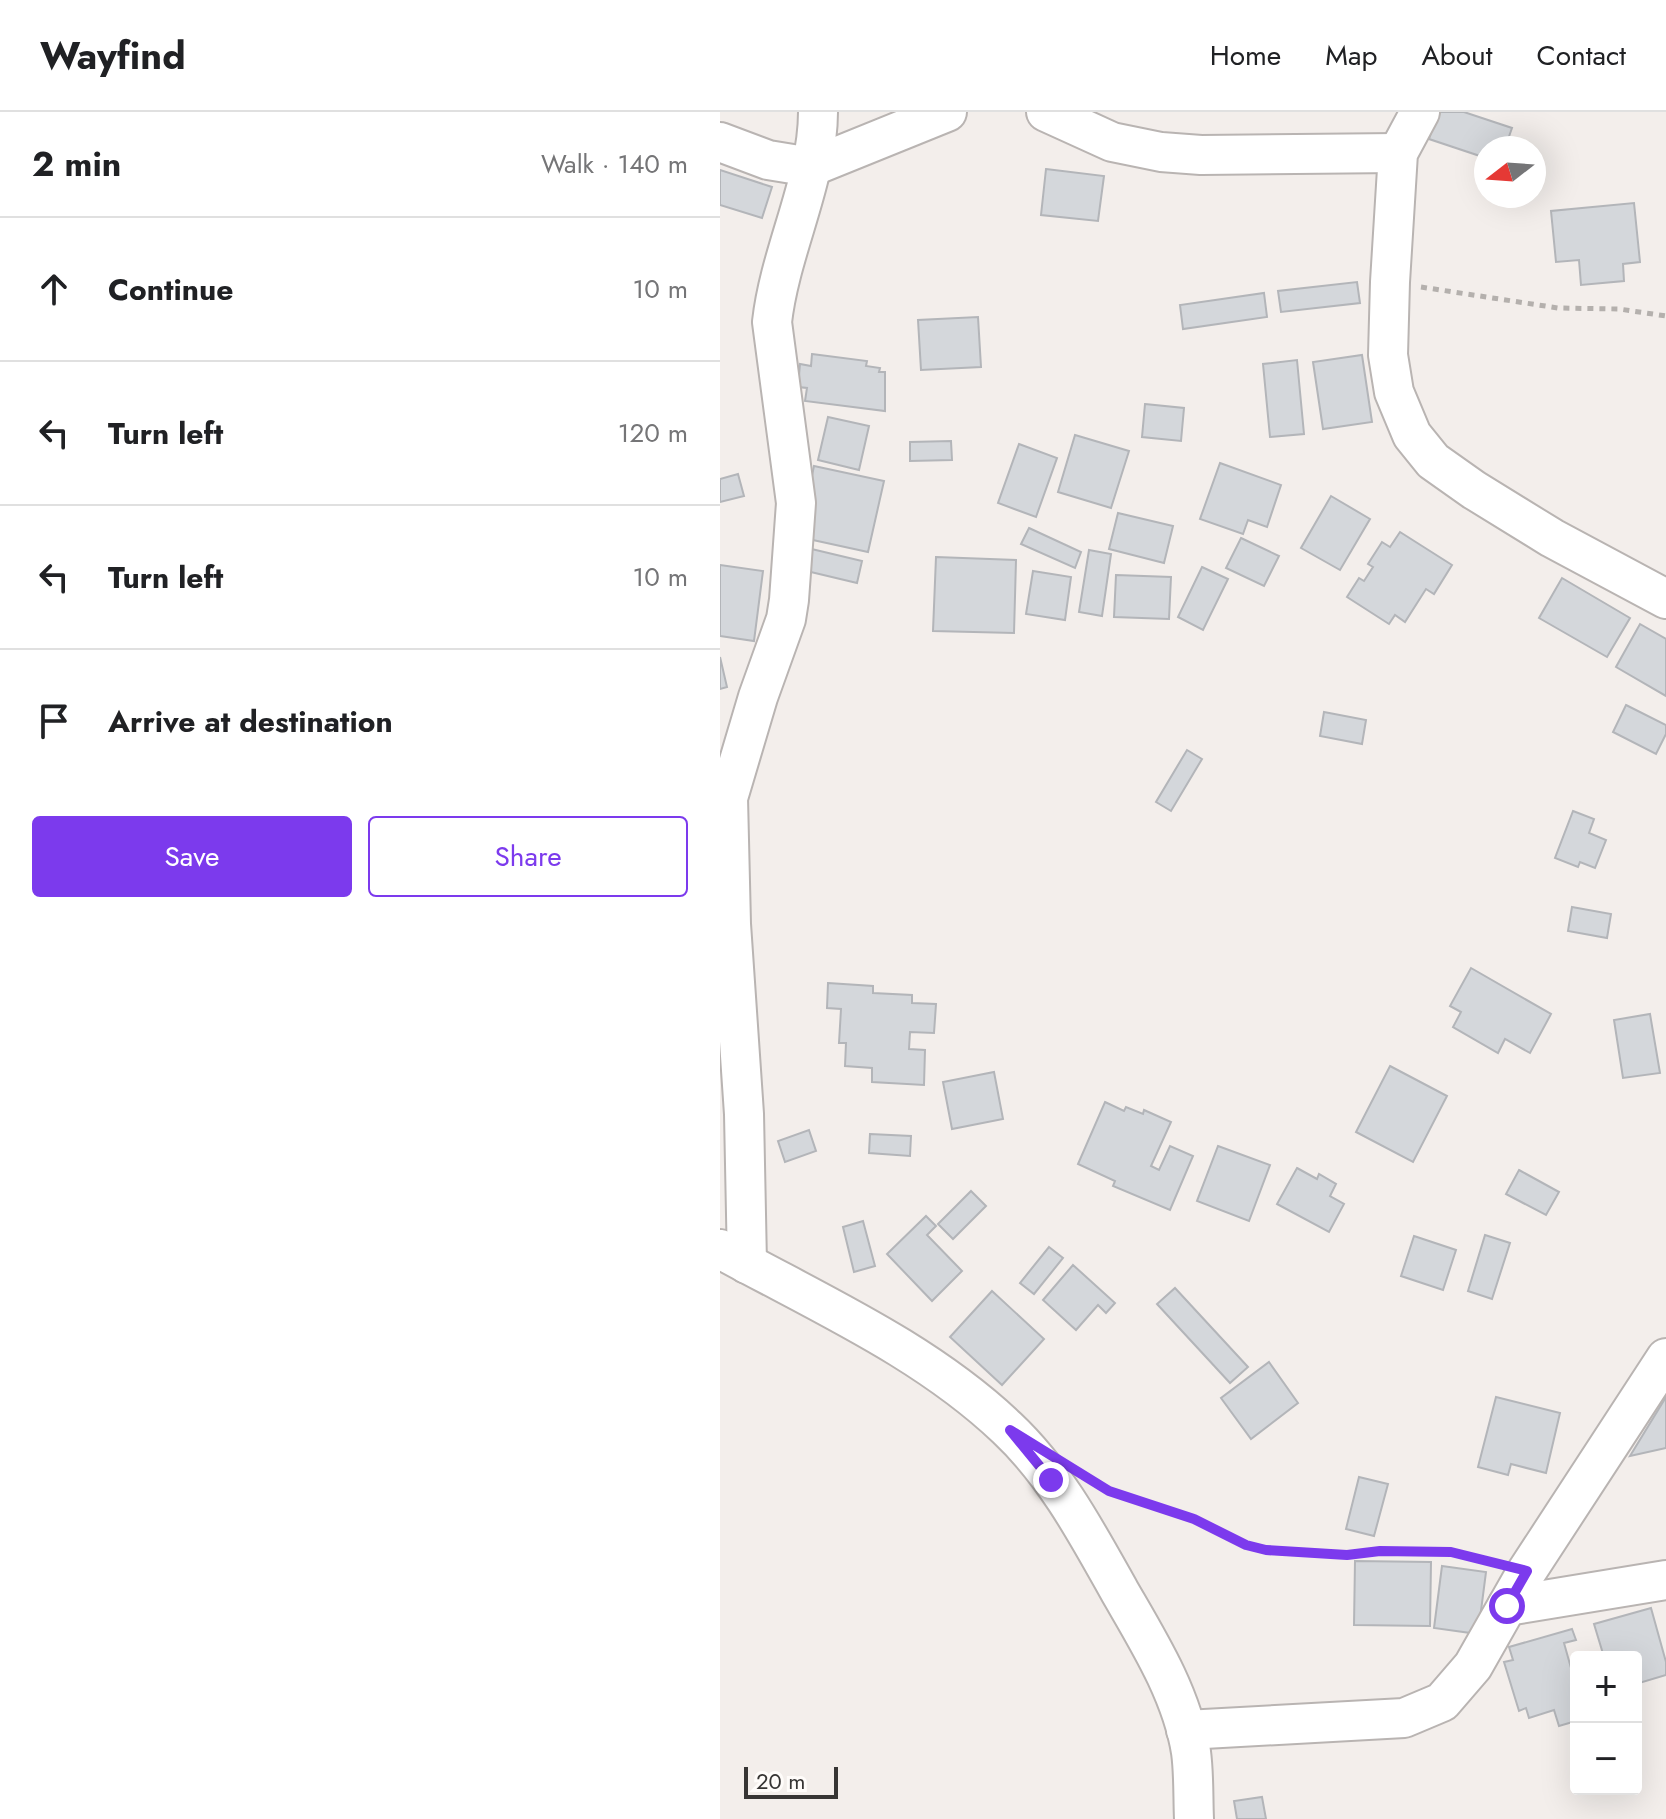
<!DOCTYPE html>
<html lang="en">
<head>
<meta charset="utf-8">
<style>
  :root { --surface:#fff; --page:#f2f2f2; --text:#202124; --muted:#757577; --line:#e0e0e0; --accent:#7c3aed }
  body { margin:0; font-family:Jost,sans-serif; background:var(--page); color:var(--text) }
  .controls { position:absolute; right:24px; bottom:24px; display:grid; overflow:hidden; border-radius:8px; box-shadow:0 8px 32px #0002 }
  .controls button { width:72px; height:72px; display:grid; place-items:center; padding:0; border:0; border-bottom:2px solid var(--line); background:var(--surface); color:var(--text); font:40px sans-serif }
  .compass { position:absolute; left:754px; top:24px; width:72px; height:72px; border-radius:50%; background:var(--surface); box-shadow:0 8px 32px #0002; rotate:253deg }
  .scale { position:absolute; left:24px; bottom:20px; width:94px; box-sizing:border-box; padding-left:8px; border:4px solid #373534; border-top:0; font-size:22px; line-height:28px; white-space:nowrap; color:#373534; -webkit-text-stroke:6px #fffcfa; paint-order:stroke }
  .stop { position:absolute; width:24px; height:24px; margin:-18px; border:6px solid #7c3aed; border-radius:50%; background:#fff }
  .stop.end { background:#7c3aed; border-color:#fff; box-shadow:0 2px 8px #0008 }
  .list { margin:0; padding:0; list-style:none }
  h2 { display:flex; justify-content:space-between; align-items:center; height:104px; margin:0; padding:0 32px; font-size:34px }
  h2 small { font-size:26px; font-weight:400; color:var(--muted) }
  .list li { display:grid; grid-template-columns:52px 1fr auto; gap:24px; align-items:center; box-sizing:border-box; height:144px; padding:0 32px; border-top:2px solid var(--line) }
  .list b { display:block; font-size:30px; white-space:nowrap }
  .list em { font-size:26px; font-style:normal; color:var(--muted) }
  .actions { display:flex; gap:16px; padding:24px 32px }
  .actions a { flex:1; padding:18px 0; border:2px solid var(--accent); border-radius:8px; text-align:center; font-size:28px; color:var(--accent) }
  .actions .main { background:var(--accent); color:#fff }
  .icon { flex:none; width:44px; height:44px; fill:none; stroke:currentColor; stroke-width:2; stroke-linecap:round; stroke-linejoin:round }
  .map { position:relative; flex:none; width:946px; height:1707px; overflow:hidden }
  header { display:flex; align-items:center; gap:48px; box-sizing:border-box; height:112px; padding:0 40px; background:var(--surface); border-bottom:2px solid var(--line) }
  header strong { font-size:38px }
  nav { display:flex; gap:44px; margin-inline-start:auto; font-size:28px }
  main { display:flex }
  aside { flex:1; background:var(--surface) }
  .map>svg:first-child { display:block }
  .building { fill:#d4d7db; stroke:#b3b5b9; stroke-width:2 }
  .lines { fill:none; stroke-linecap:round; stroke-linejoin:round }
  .minor-casing { stroke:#b9b4b2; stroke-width:42 }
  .path { stroke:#b4b0ad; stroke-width:5; stroke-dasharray:6 6; stroke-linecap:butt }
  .minor { stroke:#fff; stroke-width:38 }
  .route { stroke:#7c3aed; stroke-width:10 }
</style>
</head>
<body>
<header>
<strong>Wayfind</strong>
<nav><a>Home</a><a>Map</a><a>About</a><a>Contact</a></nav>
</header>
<main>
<aside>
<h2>2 min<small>Walk · 140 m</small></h2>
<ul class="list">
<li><svg class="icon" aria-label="ahead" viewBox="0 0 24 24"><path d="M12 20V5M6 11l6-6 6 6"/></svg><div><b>Continue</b></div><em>10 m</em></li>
<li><svg class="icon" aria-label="left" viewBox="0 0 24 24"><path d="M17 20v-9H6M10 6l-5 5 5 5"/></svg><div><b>Turn left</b></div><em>120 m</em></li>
<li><svg class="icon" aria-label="left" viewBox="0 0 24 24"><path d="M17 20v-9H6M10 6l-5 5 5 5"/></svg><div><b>Turn left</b></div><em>10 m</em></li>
<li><svg class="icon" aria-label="arrive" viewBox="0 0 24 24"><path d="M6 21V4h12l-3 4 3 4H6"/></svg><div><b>Arrive at destination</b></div></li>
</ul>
<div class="actions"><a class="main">Save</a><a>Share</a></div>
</aside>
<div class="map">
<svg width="946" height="1707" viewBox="0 0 946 1707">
  <rect width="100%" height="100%" fill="#f3eeeb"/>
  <g class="building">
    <path d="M718 0H744L792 16 785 36H766V46L709 27Z"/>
    <path d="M326 57 384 64 378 109 321 103Z"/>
    <path d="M0 58 52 75 42 106 0 93Z"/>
    <path d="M914 91 920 150 903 152 904 169 861 173 859 148 836 150 831 99Z"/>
    <path d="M637 170 640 191 561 200 558 179Z"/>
    <path d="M544 181 547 205 463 217 460 193Z"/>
    <path d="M258 205 261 255 201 258 198 208Z"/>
    <path d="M92 242 147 249 146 254 160 256 159 260H165V299L85 289 87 276 78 275 80 252 91 254Z"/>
    <path d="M642 243 652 310 603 317 593 250Z"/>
    <path d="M577 248 584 322 550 325 543 252Z"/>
    <path d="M425 292 464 296 461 329 422 325Z"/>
    <path d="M108 305 149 314 139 358 98 348Z"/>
    <path d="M355 323 409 339 391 396 338 380Z"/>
    <path d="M231 329 232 348 190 349V330Z"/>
    <path d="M299 332 337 346 316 405 278 391Z"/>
    <path d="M500 351 561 373 547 415 528 408 523 422 480 407Z"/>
    <path d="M94 354 164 369 148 440 79 425Z"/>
    <path d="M18 362 24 384 0 390V367Z"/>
    <path d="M611 384 650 407 620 458 581 436Z"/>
    <path d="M398 401 453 414 444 451 389 437Z"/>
    <path d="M309 416 361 440 355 456 301 432Z"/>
    <path d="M680 420 732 453 714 482 706 477 685 510 675 503 669 512 627 485 639 466 644 469 653 455 648 452 662 430 670 435Z"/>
    <path d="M521 426 559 444 544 474 506 456Z"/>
    <path d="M79 434 142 449 137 471 74 456Z"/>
    <path d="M369 438 391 442 382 504 359 500Z"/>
    <path d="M216 445 296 448 294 521 213 519Z"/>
    <path d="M0 453 43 459 34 529 0 524Z"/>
    <path d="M482 455 508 467 483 518 458 505Z"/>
    <path d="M313 459 351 465 345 508 306 502Z"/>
    <path d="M396 463 451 465 449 507 394 505Z"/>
    <path d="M842 466 910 506 887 545 819 506Z"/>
    <path d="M920 512 946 527V584L896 555Z"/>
    <path d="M0 545 7 575 0 577Z"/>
    <path d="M906 593 946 613V622L936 642 893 620Z"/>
    <path d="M604 600 646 608 642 632 600 624Z"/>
    <path d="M467 638 482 647 451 699 436 690Z"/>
    <path d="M853 699 874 707 869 721 886 728 875 756 860 750 858 755 835 746Z"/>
    <path d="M852 795 891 802 887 826 848 819Z"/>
    <path d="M751 856 831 902 810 941 785 927 778 941 733 915 741 900 730 894Z"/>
    <path d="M108 871 153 874V881L192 883V891L216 892 214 921 190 920 189 937 205 938 204 973 152 970V956L125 954 126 931H119L121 897 107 896Z"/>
    <path d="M930 902 940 961 903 966 894 908Z"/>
    <path d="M670 954 727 984 693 1050 636 1020Z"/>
    <path d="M274 960 283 1007 232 1017 223 970Z"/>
    <path d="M385 990 404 999 406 995 423 1002 424 998 451 1010 431 1054 439 1058 450 1034 473 1044 450 1098 393 1074 395 1069 358 1052Z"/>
    <path d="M89 1018 96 1039 65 1050 58 1029Z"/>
    <path d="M150 1022 191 1024 190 1044 149 1041Z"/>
    <path d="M498 1034 550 1053 529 1109 477 1089Z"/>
    <path d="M577 1056 597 1067 599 1062 616 1072 610 1084 624 1092 609 1120 557 1092Z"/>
    <path d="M799 1058 839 1080 826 1103 786 1082Z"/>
    <path d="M251 1079 266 1094 233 1127 218 1112Z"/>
    <path d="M206 1104 216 1114 207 1123 242 1159 212 1189 167 1142Z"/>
    <path d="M143 1109 155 1154 134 1160 123 1115Z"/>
    <path d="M765 1123 790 1131 772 1187 748 1179Z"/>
    <path d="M694 1124 736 1138 723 1178 681 1164Z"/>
    <path d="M329 1135 343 1146 314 1182 300 1171Z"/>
    <path d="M353 1153 395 1191 386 1201 378 1193 356 1218 323 1188Z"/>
    <path d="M455 1176 528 1255 510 1271 437 1192Z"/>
    <path d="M272 1179 324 1227 282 1273 230 1225Z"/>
    <path d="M549 1250 578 1291 531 1327 501 1286Z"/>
    <path d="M776 1285 840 1301 826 1361 791 1352 788 1363 758 1355Z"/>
    <path d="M946 1285V1336L910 1344Z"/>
    <path d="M639 1365 668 1372 654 1424 626 1417Z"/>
    <path d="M635 1449 711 1450 710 1514 634 1513Z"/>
    <path d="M722 1454 766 1460 758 1522 714 1516Z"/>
    <path d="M931 1496 946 1550V1563L916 1572V1545H884L874 1512Z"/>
    <path d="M852 1517 856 1528 844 1531 851 1556 856 1554V1609L839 1614 834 1598 809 1606 806 1596 799 1599 784 1550 793 1548 789 1535Z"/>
    <path d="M542 1685 546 1707H517L514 1689Z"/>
  </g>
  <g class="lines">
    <defs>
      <g id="minor">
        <path d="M326 0 392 30 441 40 481 43 678 41"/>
        <path d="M700 0 678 41 670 170 668 243 674 280 692 323 713 349 754 378 832 426 946 487"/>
        <path d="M0 30 48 48 91 55 227 0"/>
        <path d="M0 1137C98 1191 205 1238 287 1316 336 1362 368 1423 400 1480 429 1530 462 1583 471 1640 474 1662 473 1685 474 1707"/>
        <path d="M27 1152 24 1002 11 812 8 686 38 585 66 507 69 488 76 391 52 210C60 139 98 69 98 0"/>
        <path d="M787 1494 946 1468"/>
        <path d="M466 1618 684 1606 722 1590 753 1554 807 1459 946 1246"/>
      </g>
    </defs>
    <use href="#minor" class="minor-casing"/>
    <g class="path">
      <path d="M701 175 838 196 899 197 946 204"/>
      <path d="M379 1373 389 1379 474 1407 526 1433 546 1438 627 1443 660 1439 731 1440 774 1450"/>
    </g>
    <use href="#minor" class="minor"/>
  </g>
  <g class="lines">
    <path class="route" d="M331 1368 290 1318 389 1379 474 1407 526 1433 546 1438 627 1443 660 1439 731 1440 807 1459 787 1494"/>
  </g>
</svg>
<div class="controls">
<button>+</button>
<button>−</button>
</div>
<svg class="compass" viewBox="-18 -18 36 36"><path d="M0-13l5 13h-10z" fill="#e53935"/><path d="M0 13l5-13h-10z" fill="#757577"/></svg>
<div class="scale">20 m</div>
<div class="stop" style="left:787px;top:1494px"></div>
<div class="stop end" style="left:331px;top:1368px"></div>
</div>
</main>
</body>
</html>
